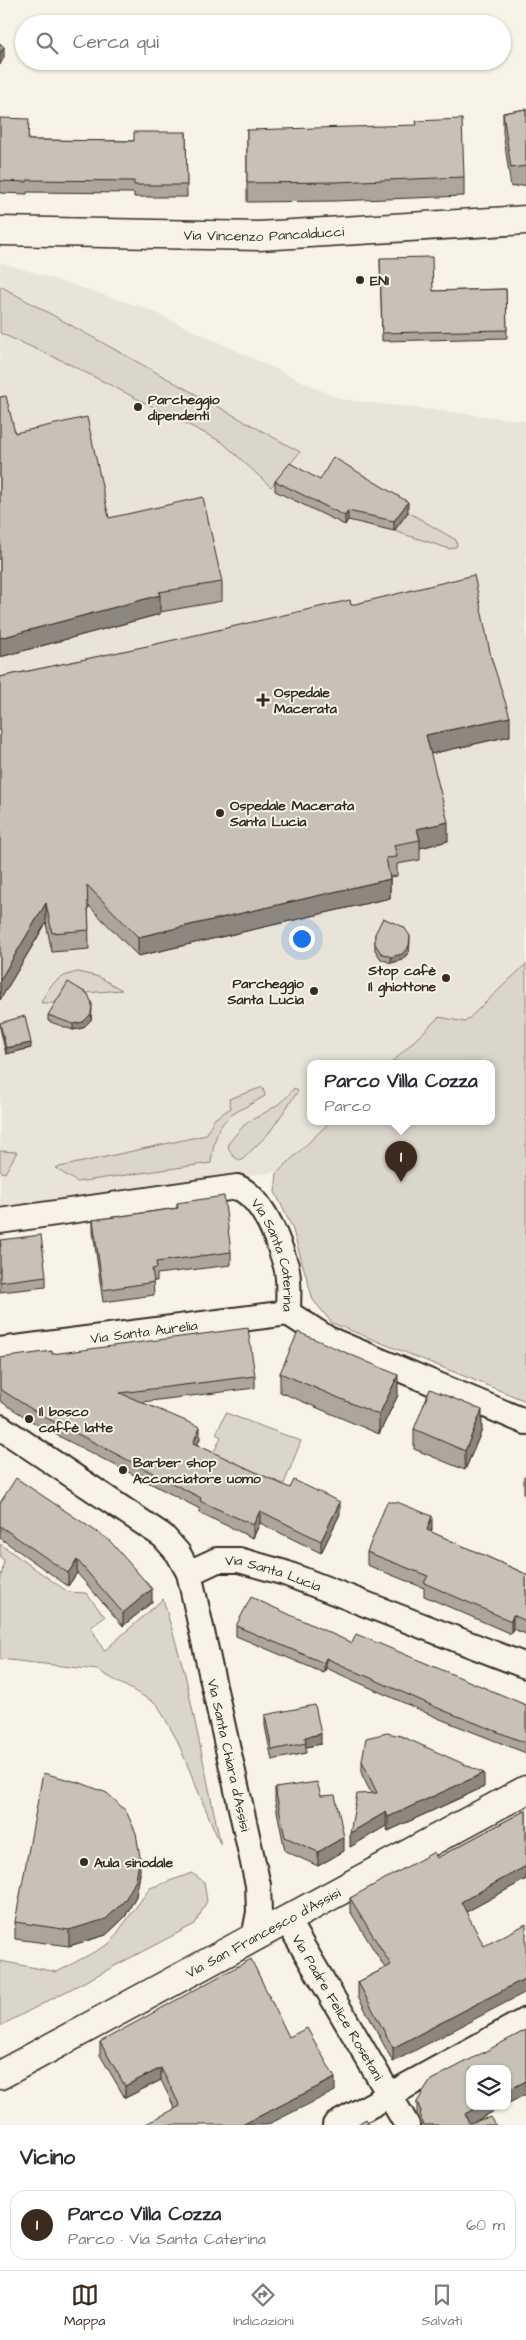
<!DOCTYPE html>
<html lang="it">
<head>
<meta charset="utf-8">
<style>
  :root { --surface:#fff; --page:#f7f7f7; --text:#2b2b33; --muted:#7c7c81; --line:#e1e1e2; --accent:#3b2a1e }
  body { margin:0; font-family:"Architects Daughter",sans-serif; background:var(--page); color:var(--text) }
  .controls { position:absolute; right:15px; bottom:15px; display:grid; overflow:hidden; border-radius:10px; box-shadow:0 1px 4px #0004 }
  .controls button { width:45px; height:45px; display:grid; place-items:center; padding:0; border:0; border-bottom:1px solid var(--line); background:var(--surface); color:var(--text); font:25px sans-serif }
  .you { position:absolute; left:301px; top:938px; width:18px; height:18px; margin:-12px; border:4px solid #fff; border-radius:50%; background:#1a73e8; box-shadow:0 0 0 8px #1a73e833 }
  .badge { display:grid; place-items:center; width:32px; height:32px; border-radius:50%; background:var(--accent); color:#fff; font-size:16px; font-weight:700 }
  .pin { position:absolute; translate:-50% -41px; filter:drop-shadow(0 1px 2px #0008) }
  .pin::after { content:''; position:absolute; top:26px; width:18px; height:15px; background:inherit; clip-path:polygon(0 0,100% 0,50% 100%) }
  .popup { position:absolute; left:307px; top:1060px; width:188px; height:65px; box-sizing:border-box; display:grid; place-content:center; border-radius:10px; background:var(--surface); filter:drop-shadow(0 1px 4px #0005); font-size:16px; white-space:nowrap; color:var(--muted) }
  .popup b { font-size:19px; color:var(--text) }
  .popup::after { content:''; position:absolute; left:50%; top:100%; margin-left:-10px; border:10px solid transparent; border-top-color:var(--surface) }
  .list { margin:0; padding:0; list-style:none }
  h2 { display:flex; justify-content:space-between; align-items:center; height:65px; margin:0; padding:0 20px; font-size:21px }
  h2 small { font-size:16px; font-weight:400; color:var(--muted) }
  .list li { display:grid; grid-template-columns:32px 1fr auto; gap:15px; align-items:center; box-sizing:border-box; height:70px; margin:0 10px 10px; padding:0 10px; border:1px solid var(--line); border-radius:15px }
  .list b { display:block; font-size:19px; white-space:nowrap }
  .list p { margin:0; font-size:16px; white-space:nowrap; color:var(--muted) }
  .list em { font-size:16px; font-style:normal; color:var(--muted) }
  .icon { flex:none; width:28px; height:28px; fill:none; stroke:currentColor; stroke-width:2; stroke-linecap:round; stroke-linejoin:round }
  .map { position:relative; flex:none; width:526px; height:2125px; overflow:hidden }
  .search { position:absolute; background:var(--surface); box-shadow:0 1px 4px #0004; left:15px; right:15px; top:15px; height:55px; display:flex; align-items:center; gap:12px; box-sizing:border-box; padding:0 18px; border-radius:28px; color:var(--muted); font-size:19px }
  .sheet { height:145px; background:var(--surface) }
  nav { display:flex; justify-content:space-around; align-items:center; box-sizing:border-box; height:70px; border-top:1px solid var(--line); background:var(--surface); font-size:14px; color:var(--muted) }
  nav a { display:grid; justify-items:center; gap:2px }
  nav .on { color:var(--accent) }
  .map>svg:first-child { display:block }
  .built { fill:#e9e4d9 }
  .green { fill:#dbd6cb; stroke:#8b8074 }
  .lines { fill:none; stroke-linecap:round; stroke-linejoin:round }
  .minor-casing { stroke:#3b2a1e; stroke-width:28 }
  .secondary-casing { stroke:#3b2a1e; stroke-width:31 }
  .primary-casing { stroke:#3b2a1e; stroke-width:31 }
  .minor { stroke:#f7f3e8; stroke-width:24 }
  .secondary { stroke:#f7f3e8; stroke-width:28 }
  .primary { stroke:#f7f3e8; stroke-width:28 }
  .wall { fill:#aca69d; stroke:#3b2a1e }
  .shaded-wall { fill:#8c877f; stroke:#3b2a1e }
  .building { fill:#c8c1b6; stroke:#3b2a1e }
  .poi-dot { fill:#3b2a1e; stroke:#f7f3e8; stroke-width:2 }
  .labels { text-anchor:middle; stroke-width:4; stroke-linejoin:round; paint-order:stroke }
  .street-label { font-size:14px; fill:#3b2a1e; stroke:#f7f3e8 }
  .poi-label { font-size:14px; font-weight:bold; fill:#3b2a1e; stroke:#f7f3e8; text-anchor:start }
</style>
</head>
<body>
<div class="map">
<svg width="526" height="2125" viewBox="0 0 526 2125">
  <rect width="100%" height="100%" fill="#f7f3e8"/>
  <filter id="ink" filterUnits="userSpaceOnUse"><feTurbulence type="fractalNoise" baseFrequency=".02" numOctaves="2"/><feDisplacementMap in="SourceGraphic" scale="10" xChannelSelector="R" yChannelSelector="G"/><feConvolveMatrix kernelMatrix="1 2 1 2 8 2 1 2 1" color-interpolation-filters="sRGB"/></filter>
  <g filter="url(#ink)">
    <path class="built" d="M0 262 145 308 340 399 526 421V980L474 1029 406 1063H311V1121H343L290 1170 0 1210Z"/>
    <g class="green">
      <path d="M0 286 300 452 271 487 222 442 63 361 0 333Z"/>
      <path d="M408 512 456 540 457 546 450 549 394 531Z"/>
      <path d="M526 964V1401L332 1323 313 1300 292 1227 275 1192 277 1173 331 1121H491V1063H391L439 1017 465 1022Z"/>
      <path d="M78 972 99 977 122 990 61 995 56 1003H41C49 984 58 976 78 972Z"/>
      <path d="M263 1087 265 1096C227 1118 217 1115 211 1163L77 1182 55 1168 206 1135 214 1119 231 1108 229 1099Z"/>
      <path d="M294 1088 298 1091 269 1133 241 1161C233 1157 229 1153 228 1144 234 1137 240 1128 247 1123 264 1112 282 1106 294 1088Z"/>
      <path d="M0 1151 17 1152 5 1173 0 1171Z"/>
      <path d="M226 1413 301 1441 284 1484 212 1456 221 1437 216 1434Z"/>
      <path d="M0 1544 68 1592 86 1593 105 1617 91 1627 104 1651 163 1599 185 1674 221 1846 177 1740 157 1704 97 1670 0 1659V1584L4 1560 0 1557Z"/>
      <path d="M192 1873 204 1882 207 1901 195 1924 0 2026V1961L57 1972 109 1944 150 1888Z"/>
    </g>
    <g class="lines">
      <defs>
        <g id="minor">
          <path id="s1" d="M0 1221 237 1187C263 1198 278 1239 286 1266 290 1280 288 1298 288 1313L328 1339 526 1422"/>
          <path id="s2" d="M0 1350 288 1313"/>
          <path id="s3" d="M0 1427 163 1536 178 1553 189 1573 258 1885 259 1912 254 1938"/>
          <path id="s4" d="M189 1573 217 1560H239L285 1573 526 1666"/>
          <path id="s5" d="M287 1920 407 2125"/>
          <path d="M335 2125 526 2020"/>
        </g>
        <g id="secondary">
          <path id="s6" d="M0 231 259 236 526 220"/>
        </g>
        <g id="primary">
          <path id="s7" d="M0 2075 526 1790"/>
        </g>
      </defs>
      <use href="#minor" class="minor-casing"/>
      <use href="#secondary" class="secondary-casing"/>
      <use href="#primary" class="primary-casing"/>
      <use href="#minor" class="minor"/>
      <use href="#secondary" class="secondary"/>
      <use href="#primary" class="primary"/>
    </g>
    <g class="wall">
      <path d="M526 109V185L511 187 503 132V113Z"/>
      <path d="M0 118 28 140 134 141 186 132 187 197H134V193L27 192V194L0 193Z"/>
      <path d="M247 130 464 177V196L335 201 247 202Z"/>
      <path d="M380 258 433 291 506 289 507 338 382 341Z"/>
      <path d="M0 397 15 433 109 518 222 582V601L160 612V614L0 657Z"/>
      <path d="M320 480 408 512 394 531 348 520 345 525 275 491V481Z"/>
      <path d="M351 605 491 657 510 736 430 754 448 841 420 848V860L397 864V876L390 877V898L138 956 88 905 89 949 52 952 46 923 0 1000V677Z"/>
      <path d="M375 934 410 941 409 952 402 960 391 963 381 959 375 950Z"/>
      <path d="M92 1009 91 1020 83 1028 73 1030 48 1021V1015Z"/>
      <path d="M0 1023 31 1048 6 1054 0 1028Z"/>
      <path d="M177 1203 231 1252V1265L157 1274V1281H153L154 1295 103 1302 93 1232V1220L177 1208Z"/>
      <path d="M0 1240 46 1276V1287L0 1292Z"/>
      <path d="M52 1354 255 1376V1388L142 1402 200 1439 197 1445 340 1514 321 1553 260 1523 253 1538 200 1513V1509L41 1427 0 1401V1358Z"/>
      <path d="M280 1373 398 1395 379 1434 280 1392Z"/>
      <path d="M414 1429 482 1430 465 1470 414 1449Z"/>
      <path d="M524 1476 526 1477V1496L524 1495Z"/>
      <path d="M0 1503 152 1602 123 1626 77 1573 68 1586 0 1538Z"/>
      <path d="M432 1529 431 1532 526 1574V1634L513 1629 511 1634 424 1596V1588L367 1565V1552Z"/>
      <path d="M236 1626 352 1643 526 1705V1753L440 1719 326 1668 324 1673 236 1636Z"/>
      <path d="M265 1715 321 1744 306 1747V1753L272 1760 265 1726Z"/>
      <path d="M362 1761 484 1787 388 1831 386 1826 350 1847 371 1793 362 1775Z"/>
      <path d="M275 1788 321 1796 344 1851 318 1866 285 1851 275 1801Z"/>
      <path d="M526 1810V1879L466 1912 393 2062 358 1996V1982L385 1968 350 1911V1898L437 1858Z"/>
      <path d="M140 1874 136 1896 125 1917 106 1935 69 1946 15 1939V1922Z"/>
      <path d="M526 2030V2094L507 2104V2069L503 2106 476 2121 496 2125H420V2122L417 2115V2102Z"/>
      <path d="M289 2037 335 2091 175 2109 161 2080 125 2098 100 2055V2042Z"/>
    </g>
    <g class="shaded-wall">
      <path d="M4 47V57L0 65V54Z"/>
      <path d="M408 502V512L394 531V521Z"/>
      <path d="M348 511V520L345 525V516Z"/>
      <path d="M160 595V614L0 657V638Z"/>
      <path d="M510 717V736L426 755V735Z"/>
      <path d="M448 822V841L420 848V840L417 829Z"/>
      <path d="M390 879V898L138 956V937Z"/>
      <path d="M46 903V923L0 1000V980Z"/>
      <path d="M410 936 409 952 402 960 391 963V957Z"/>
      <path d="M92 1004 91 1020 83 1028 73 1030V1024Z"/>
      <path d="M31 1043V1048L6 1054V1048Z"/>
      <path d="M398 1375V1395L379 1434V1415Z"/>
      <path d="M482 1410V1430L465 1470V1451Z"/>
      <path d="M200 1427V1439L193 1455V1443Z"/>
      <path d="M340 1502V1514L321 1553V1541Z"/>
      <path d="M260 1511V1523L253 1538V1525Z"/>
      <path d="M432 1516V1529L427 1543V1530Z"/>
      <path d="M77 1560V1573L68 1586V1573Z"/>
      <path d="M152 1589V1602L123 1626V1613Z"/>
      <path d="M513 1615V1629L511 1634V1621Z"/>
      <path d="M326 1658V1668L324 1673V1663Z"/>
      <path d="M321 1734V1744L306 1747 305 1737Z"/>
      <path d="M484 1773V1787L388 1831V1817Z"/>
      <path d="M386 1812V1826L350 1847V1833Z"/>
      <path d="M344 1837V1851L318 1866V1852Z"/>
      <path d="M140 1857V1874L136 1896 125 1917 106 1935 69 1946V1930Z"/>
      <path d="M526 1866V1879L461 1915V1902Z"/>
      <path d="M526 1978V1992L393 2062V2048Z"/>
      <path d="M161 2068V2080L125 2098V2086Z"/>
      <path d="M335 2078V2091L267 2125H242Z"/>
      <path d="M526 2081V2094L507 2104V2091Z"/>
      <path d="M479 2106H503L469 2125 465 2114Z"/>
    </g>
    <g class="building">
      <path d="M0 43 4 47 0 54Z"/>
      <path d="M526 109V166L511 168 503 113Z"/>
      <path d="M0 118 29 119 28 140 134 141V132H186L187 185H134V181L27 180V182L0 181Z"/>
      <path d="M462 119 464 177 335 182 247 183V130L417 125 416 121Z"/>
      <path d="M432 257 433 291 506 289 507 330 382 333 380 258Z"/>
      <path d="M6 396 15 433 87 417 109 518 203 497 222 582 159 592 160 595 0 638V397Z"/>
      <path d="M333 457 408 502 394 521 348 511 345 516 275 481 290 463 320 480Z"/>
      <path d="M474 575 491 657 510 717 426 735 448 822 417 829 420 840 394 845 397 857 386 858 390 879 138 937 87 885 89 930 52 933 46 903 0 980V677L147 646 350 600 351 605Z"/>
      <path d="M383 918 404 927 410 936 409 946 402 954 391 957 381 953 375 944V934Z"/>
      <path d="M68 982 88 994 92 1004 91 1014 83 1022 73 1024 48 1015Z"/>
      <path d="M25 1016 31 1043 6 1048 0 1023Z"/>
      <path d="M224 1196 231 1252 156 1262 157 1268 152 1269 154 1282 103 1290 93 1220 178 1208 177 1203Z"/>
      <path d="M41 1235 46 1276 0 1282V1247L1 1246 0 1240Z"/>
      <path d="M248 1328 255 1376 120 1393 200 1427 193 1443 290 1488 294 1480 340 1502 321 1541 260 1511 253 1525 200 1501 201 1498 41 1415 0 1389V1358L52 1351V1354Z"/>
      <path d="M298 1332 398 1375 379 1415 280 1373Z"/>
      <path d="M430 1389 482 1410 465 1451 414 1429Z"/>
      <path d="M16 1478 109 1540 152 1589 123 1613 77 1560 68 1573 0 1526V1503Z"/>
      <path d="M387 1502H397L432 1516 427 1530 526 1574V1621L513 1615 511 1621 424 1583 428 1576 367 1552Z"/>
      <path d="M251 1597 352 1643 356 1634 526 1705V1743L440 1709 326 1658 324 1663 236 1626Z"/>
      <path d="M315 1705 321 1734 305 1737 306 1743 272 1750 265 1715Z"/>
      <path d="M387 1733 401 1736 484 1773 388 1817 386 1812 350 1833 357 1794 377 1793 362 1761 366 1738Z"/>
      <path d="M43 1773 81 1783 107 1793 126 1811 136 1833 140 1857 136 1880 125 1900 106 1919 69 1930 15 1922Z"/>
      <path d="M317 1782 321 1796 335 1795 344 1837 318 1852 285 1837 275 1788Z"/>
      <path d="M526 1810V1866L461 1902 484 1946 526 1924V1978L393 2048 358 1982 391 1965 350 1898 434 1852 437 1858Z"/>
      <path d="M251 1959 289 2037 307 2028 335 2078 242 2125H144L180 2106 161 2068 125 2086 100 2042Z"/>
      <path d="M526 2030V2081L507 2091V2069H470V2106H479L465 2114 469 2123 491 2117 496 2125H424L420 2116 421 2111 417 2102 431 2080Z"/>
      <path d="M366 2119 369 2125H356Z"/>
    </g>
  </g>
  <g class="poi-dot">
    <circle cx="360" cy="280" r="5"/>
    <circle cx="138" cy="407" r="5"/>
    <path d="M260.5 692.5h5v5h5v5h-5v5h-5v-5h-5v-5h5z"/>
    <circle cx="220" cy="813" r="5"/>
    <circle cx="446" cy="978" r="5"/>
    <circle cx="314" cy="991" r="5"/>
    <circle cx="29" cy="1419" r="5"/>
    <circle cx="123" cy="1470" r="5"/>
    <circle cx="84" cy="1862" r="5"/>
  </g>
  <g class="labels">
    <g class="street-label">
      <text dy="5" stroke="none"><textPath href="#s6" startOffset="264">Via Vincenzo Pancalducci</textPath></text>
      <text dy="5" stroke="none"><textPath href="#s1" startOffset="321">Via Santa Caterina</textPath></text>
      <text dy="5" stroke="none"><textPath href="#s2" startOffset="145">Via Santa Aurelia</textPath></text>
      <text dy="5" stroke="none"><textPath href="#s4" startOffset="89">Via Santa Lucia</textPath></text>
      <text dy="5" stroke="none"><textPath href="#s3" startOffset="428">Via Santa Chiara d'Assisi</textPath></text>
      <text dy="5" stroke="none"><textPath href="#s7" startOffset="299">Via San Francesco d'Assisi</textPath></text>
      <text dy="5" stroke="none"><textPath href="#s5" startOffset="101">Via Padre Felice Rosetani</textPath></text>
    </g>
    <g class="poi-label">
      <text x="370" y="285">ENI</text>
      <text x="148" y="404">Parcheggio<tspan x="148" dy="16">dipendenti</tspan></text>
      <text x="274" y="697">Ospedale<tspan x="274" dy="16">Macerata</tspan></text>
      <text x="230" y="810">Ospedale Macerata<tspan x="230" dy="16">Santa Lucia</tspan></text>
      <text x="436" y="975" text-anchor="end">Stop cafè<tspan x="436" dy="16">Il ghiottone</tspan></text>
      <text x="304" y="988" text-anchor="end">Parcheggio<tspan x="304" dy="16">Santa Lucia</tspan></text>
      <text x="39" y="1416">Il bosco<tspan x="39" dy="16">caffè latte</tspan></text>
      <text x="133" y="1467">Barber shop<tspan x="133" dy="16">Acconciatore uomo</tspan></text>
      <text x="94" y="1867">Aula sinodale</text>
    </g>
  </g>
</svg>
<div class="controls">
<button><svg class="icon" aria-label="layers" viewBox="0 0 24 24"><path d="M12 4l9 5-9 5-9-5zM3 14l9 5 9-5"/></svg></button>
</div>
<div class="you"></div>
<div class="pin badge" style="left:401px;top:1182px">1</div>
<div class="popup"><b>Parco Villa Cozza</b>Parco</div>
<div class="search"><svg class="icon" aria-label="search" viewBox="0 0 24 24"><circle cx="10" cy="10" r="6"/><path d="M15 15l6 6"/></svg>Cerca qui</div>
</div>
<section class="sheet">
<h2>Vicino<small></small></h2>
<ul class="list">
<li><span class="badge">1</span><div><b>Parco Villa Cozza</b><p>Parco · Via Santa Caterina</p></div><em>60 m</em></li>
</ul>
</section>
<nav>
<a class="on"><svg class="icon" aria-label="map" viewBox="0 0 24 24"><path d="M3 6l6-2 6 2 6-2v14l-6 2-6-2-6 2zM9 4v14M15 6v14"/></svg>Mappa</a>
<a><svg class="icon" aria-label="directions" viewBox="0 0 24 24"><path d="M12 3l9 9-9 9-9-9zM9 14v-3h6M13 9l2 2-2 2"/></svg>Indicazioni</a>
<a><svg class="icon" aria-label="saved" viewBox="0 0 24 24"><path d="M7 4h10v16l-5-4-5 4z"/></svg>Salvati</a>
</nav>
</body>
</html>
